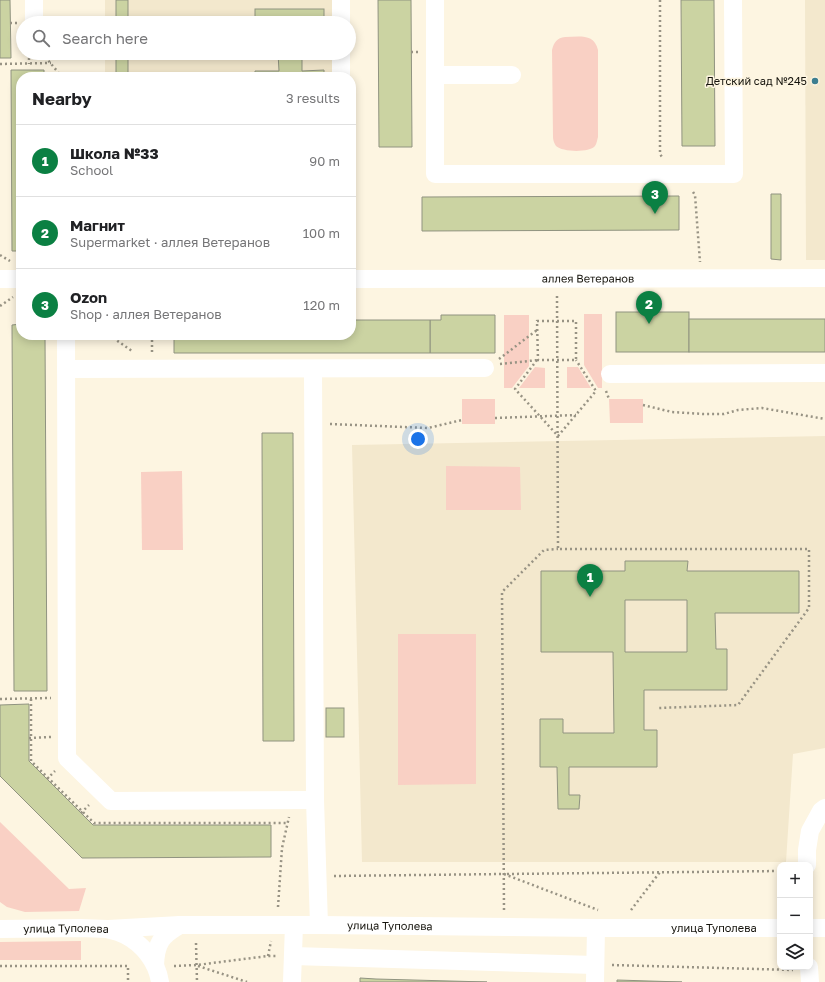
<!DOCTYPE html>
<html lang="en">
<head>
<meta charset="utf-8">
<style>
  :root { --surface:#fff; --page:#f6f6f6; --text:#202124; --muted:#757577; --line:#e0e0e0; --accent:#0b8043 }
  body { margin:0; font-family:"Golos Text",sans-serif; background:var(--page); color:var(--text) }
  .controls { position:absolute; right:12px; bottom:12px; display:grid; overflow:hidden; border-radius:8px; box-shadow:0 2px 10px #0003 }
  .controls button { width:36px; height:36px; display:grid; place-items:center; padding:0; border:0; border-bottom:1px solid var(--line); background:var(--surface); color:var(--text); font:20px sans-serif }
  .you { position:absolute; left:418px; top:439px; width:14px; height:14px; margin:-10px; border:3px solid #fff; border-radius:50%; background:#1a73e8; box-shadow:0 0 0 6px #1a73e833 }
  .badge { display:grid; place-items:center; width:26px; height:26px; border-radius:50%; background:var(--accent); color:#fff; font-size:13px; font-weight:700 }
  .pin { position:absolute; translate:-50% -33px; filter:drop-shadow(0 1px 2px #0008) }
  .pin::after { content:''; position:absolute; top:21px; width:14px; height:12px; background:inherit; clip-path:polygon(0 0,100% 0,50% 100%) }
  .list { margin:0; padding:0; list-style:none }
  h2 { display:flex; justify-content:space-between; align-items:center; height:52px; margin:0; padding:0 16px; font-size:17px }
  h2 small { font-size:13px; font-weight:400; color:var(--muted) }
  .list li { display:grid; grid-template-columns:26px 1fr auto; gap:12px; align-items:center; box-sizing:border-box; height:72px; padding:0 16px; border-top:1px solid var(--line) }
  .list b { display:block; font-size:15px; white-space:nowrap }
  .list p { margin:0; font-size:13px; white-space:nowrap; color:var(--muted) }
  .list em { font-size:13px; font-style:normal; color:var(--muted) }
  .icon { flex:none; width:22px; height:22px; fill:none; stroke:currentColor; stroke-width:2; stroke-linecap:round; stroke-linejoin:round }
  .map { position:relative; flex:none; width:825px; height:982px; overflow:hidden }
  .search { position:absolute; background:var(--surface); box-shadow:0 2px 10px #0003; left:16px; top:16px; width:340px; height:44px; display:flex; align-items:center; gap:10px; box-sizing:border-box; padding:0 14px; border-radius:22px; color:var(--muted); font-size:15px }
  .panel { position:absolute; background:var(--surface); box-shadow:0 2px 10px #0003; left:16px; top:72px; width:340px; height:268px; border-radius:16px }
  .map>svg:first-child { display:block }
  .built { fill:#f3e8cd }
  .green { fill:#f9d0c4 }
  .building { fill:#cbd3a2; stroke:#909380; fill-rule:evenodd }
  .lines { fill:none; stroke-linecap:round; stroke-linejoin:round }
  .path { stroke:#989384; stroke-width:2.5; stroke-dasharray:2 3; stroke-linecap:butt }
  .minor { stroke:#fff; stroke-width:18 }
  .poi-dot { fill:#3c7e90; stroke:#fdf5e1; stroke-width:1.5 }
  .labels { text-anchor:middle; stroke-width:3; stroke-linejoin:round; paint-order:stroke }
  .poi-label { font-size:11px; fill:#15130c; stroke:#fdf5e1; text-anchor:end }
  .street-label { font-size:11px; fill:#15130c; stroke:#fdf5e1 }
</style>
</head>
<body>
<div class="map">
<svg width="825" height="982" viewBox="0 0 825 982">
  <rect width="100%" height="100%" fill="#fdf5e1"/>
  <g class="built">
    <rect x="105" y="0" width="244" height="23"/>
    <path d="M805 0H825V260H806Z"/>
    <rect x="105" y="53" width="244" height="24"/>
    <path d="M825 436V748L793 754 786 862H362L352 445Z"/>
  </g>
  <g class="green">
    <path d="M565 37C579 37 594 33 598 50V137C597 140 597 143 595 146 589 153 562 152 556 146 554 143 553 140 553 137L552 50C554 42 557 38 565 37Z"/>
    <path d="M584 314H602V388H598L584 365Z"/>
    <path d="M504 315H529V366L512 388H504Z"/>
    <path d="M535 367 545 368V388H519Z"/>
    <path d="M578 367 591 388H567V367Z"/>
    <rect x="462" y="399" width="33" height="25"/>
    <path d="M609 399H643V423H610Z"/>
    <path d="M446 466 520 467 521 510H446Z"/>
    <path d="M182 471 183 550H142L141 472Z"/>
    <path d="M398 634H476V784L398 785Z"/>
    <path d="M0 822 69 889 86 888 79 911 25 912 7 907 0 902Z"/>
    <path d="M81 941V960H0V942Z"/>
  </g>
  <g class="building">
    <path d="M0 0H10L11 58H0Z"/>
    <rect x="116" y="0" width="12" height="23"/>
    <path d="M378 0H411L412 147H379Z"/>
    <path d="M681 0H714L715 146H682Z"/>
    <rect x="255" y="9" width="69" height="14"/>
    <path d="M278 53H302V71L324 70V77H255V71H279Z"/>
    <rect x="116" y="54" width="12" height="23"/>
    <path d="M11 70H44V77H21V251H12Z"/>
    <path d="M771 194H781V260L771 259Z"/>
    <path d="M679 196V230L422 231V197Z"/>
    <rect x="616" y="312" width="73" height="40"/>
    <path d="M441 315H495V353H430V320H441Z"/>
    <rect x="689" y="319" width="136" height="33"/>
    <path d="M351 320H430V353H174V335H351Z"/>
    <path d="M21 324V335H45L47 691H14L12 325Z"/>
    <path d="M262 433H293L294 741H263Z"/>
    <path d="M625 561H688L687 571H799V613H715L716 649H727V690H644V730H657V767H569V795H580L579 809H558L557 767H540V719H563V733H614L613 652H541V571H625ZM625 600H687V652H625Z"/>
    <path d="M29 704V761L93 825H271V857L82 858 0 776V705Z"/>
    <rect x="326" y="708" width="18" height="29"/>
    <path d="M360 978 376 979 487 982H360Z"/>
    <path d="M617 980 682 982H617Z"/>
  </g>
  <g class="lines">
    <g class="path">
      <path d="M660 0V154L662 157"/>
      <path d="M10 23H18"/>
      <path d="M411 52H419"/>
      <path d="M29 53V64"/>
      <path d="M42 53 62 77"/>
      <path d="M0 64 51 63"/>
      <path d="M693 192 695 195 700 262"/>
      <path d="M0 255 10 261"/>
      <path d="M557 296 558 549H809V608L738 705 658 708"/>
      <path d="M0 306 13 297"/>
      <path d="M537 321H576V360H538Z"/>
      <path d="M109 335 132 351"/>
      <path d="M152 335V353"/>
      <path d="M499 359 537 330"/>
      <path d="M537 360 515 389 558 436 596 391 576 360"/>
      <path d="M500 364 538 360"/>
      <path d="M606 391 609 399"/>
      <path d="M643 405 672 412 703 414H724L738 410 762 408 825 419"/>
      <path d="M495 418 576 415"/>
      <path d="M330 424 428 428 462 420"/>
      <path d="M0 699 51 698"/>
      <path d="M31 699V761L94 823H288"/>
      <path d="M29 738 51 737"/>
      <path d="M47 779 55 771"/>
      <path d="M81 813 89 805"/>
      <path d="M507 874 780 871"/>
      <path d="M334 876 504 874 598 910"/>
      <path d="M278 907 282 848 289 817"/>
      <path d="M504 910 502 592 544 550 558 549"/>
      <path d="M631 910 660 872"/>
      <path d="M196 943 197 982"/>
      <path d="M268 956 271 941"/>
      <path d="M612 965 793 970"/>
      <path d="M0 966H128V982"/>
      <path d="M174 966 197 965 268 956H276"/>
      <path d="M198 966 247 982"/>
    </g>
    <g class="minor">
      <path d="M34 0V23"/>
      <path d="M341 0V23"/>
      <path d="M435 0V174H734L733 0"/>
      <path d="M341 53V77"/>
      <path d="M435 75H512"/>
      <path d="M0 279H21"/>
      <path id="s1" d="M351 279 825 278"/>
      <path d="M66 335 67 758 111 801 315 800"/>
      <path d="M66 369 485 368"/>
      <path d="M313 369 315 800 319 925"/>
      <path d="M610 374 825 373"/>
      <path d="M807 865V850L810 831 821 811 825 808"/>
      <path d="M810 928H825"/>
      <path id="s2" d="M0 929 80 928 108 929 180 925H319L596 928H780"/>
      <path d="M110 930C115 931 121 933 125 935 143 944 157 962 160 982"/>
      <path d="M293 956 595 965"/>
      <path d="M155 965C156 943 161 936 180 925"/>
      <path d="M809 967 810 982"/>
      <path d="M292 982 294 925"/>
      <path d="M595 982 596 928"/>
    </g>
  </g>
  <circle class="poi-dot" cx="815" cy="81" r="4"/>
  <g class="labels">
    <g class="poi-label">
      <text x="807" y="85">Детский сад №245</text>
    </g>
    <g class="street-label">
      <text dy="4" stroke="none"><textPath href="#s1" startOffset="237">аллея Ветеранов</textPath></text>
      <text dy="4" stroke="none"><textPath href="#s2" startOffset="390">улица Туполева</textPath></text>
      <text dy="4" stroke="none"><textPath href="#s2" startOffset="714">улица Туполева</textPath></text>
      <text dy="4" stroke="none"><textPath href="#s2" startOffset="66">улица Туполева</textPath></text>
    </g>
  </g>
</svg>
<div class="controls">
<button>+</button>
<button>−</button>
<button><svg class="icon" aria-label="layers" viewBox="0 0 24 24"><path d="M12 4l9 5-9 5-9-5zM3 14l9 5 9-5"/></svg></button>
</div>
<div class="you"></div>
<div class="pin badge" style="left:590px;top:597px">1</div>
<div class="pin badge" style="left:649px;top:324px">2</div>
<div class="pin badge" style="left:655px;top:214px">3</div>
<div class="search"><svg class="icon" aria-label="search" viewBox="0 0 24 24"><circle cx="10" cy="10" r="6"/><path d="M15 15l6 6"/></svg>Search here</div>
<section class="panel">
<h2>Nearby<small>3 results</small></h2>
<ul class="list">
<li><span class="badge">1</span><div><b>Школа №33</b><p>School</p></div><em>90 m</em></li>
<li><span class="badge">2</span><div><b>Магнит</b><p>Supermarket · аллея Ветеранов</p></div><em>100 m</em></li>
<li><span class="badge">3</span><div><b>Ozon</b><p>Shop · аллея Ветеранов</p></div><em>120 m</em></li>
</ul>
</section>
</div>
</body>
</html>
